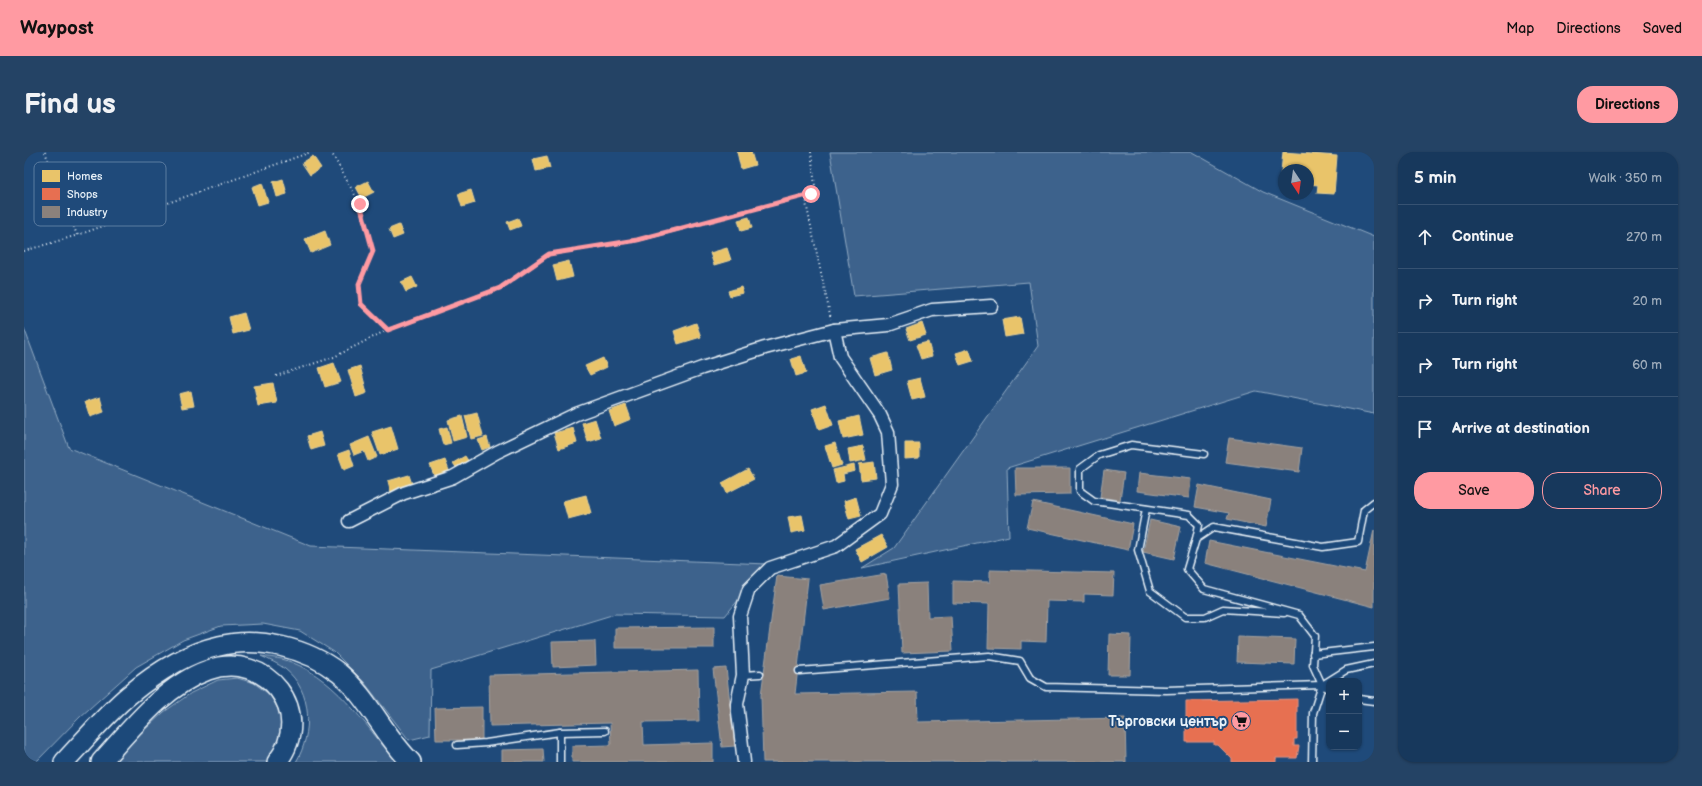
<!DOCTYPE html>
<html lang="en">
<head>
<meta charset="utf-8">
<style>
  :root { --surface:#17385c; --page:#244365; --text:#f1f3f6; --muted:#9eacbb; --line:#365272; --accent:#ff9aa2 }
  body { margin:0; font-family:"Balsamiq Sans",sans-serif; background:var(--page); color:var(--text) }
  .controls { position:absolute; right:12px; bottom:12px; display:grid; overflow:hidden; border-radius:8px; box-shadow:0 1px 3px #0004 }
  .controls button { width:36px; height:36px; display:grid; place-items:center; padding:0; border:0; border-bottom:1px solid var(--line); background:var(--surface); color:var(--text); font:20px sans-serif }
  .compass { position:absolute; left:1254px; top:12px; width:36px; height:36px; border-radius:50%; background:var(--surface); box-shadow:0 1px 3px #0004; rotate:167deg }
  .stop { position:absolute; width:12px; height:12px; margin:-9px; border:3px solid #ff9aa2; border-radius:50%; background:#fff }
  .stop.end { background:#ff9aa2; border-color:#fff; box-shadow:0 1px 4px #0008 }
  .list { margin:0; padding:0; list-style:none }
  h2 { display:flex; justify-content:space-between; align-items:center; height:52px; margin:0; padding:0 16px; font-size:17px }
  h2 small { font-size:13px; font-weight:400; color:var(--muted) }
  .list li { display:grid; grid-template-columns:26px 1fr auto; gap:12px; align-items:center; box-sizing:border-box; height:64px; padding:0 16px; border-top:1px solid var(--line) }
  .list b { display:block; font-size:15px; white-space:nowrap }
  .list em { font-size:13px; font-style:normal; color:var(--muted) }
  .actions { display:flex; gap:8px; padding:12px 16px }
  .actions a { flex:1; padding:9px 0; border:1px solid var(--accent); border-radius:16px; text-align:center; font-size:14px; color:var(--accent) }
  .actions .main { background:var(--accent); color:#111 }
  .icon { flex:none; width:22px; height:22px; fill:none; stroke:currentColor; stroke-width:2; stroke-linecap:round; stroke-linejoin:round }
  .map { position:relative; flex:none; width:1350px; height:610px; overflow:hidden; border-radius:16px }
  header { display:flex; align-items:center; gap:24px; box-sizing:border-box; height:56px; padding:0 20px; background:var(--accent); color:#111 }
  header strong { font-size:19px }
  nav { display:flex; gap:22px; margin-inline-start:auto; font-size:14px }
  .intro { display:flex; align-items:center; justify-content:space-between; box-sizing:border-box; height:96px; padding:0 24px }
  h1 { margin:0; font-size:28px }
  .button { padding:10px 18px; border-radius:16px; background:var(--accent); color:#111; font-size:14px; font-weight:700 }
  main { display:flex; gap:24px; padding:0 24px }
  aside { flex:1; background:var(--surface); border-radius:16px; box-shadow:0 1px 3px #0004 }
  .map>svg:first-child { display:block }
  .green { fill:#3c628c; stroke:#92aac2 }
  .homes { fill:#e9c46a; stroke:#e9d295 }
  .shops { fill:#e76f51; stroke:#e79683 }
  .industry { fill:#8a817c; stroke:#a6a3a1 }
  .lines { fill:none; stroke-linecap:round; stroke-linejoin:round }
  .service-casing { stroke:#e8f1f8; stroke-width:9 }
  .minor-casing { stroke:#e8f1f8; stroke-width:15 }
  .primary-casing { stroke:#e8f1f8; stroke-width:22 }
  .path { stroke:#e8f1f8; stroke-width:2; stroke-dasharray:1 3; stroke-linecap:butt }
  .service { stroke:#1f4a7a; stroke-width:6 }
  .minor { stroke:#1f4a7a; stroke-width:12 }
  .primary { stroke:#1f4a7a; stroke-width:19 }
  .route { stroke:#ff9aa2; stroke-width:5 }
  .labels { text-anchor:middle; stroke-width:4; stroke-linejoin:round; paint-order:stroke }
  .poi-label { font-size:14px; font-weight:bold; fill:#e8f1f8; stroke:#1f4a7a; text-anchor:end }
  .key { fill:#1f4a7a; stroke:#5b7ca0; stroke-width:1 }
  .key-label { font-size:11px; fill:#e8f1f8 }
</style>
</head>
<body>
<header>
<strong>Waypost</strong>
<nav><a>Map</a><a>Directions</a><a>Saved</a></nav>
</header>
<div class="intro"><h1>Find us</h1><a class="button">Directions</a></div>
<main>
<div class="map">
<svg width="1350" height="610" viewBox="0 0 1350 610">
  <rect width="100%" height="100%" fill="#1f4a7a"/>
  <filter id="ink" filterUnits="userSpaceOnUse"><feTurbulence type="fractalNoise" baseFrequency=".025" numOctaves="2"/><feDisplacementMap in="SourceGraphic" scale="8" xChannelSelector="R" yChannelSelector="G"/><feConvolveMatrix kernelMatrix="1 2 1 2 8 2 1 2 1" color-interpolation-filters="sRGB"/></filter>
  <g filter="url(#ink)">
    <g class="green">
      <path d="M806 0H1168L1239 40 1350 85V262L1232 239 983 316 985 384 838 416 870 396 1014 194 1005 130 830 144Z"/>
      <path d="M0 176 45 296 287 394 744 412 701 464 591 462 407 518 406 583 385 588 340 530 310 500 276 479 239 472 197 474 159 488 112 515 56 565 12 610H0Z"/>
      <path d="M237 504C244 505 252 506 258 507 308 521 341 572 372 610H272C289 582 289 539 261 517 255 512 245 508 237 504Z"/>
      <path d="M213 526 230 531 246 543 256 561 260 580 246 610H90L115 583 140 560 167 541 194 528Z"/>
    </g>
    <g class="homes">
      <path d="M713 0H727L731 13 717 17Z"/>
      <path d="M1259 0 1313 4 1310 42 1293 41 1294 33 1284 32V18H1260V30H1256Z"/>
      <path d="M289 4 297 16 286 23 278 11Z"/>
      <path d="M523 4 526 16 512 19 509 7Z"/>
      <path d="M259 27 263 42 253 45 249 30Z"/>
      <path d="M344 29 350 40 338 46 332 35Z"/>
      <path d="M238 31 244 50 234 53 228 35Z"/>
      <path d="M447 38 451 51 438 55 434 42Z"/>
      <path d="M725 65 728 76 717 79 714 68Z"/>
      <path d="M494 66 497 74 486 78 483 70Z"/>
      <path d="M375 73 379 83 369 87 365 77Z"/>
      <path d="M301 79 306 93 287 101 281 87Z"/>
      <path d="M703 96 707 108 690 113 686 101Z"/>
      <path d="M545 109 549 125 533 129 529 113Z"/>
      <path d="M388 125 393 135 382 140 377 130Z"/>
      <path d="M717 135 719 141 706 144 704 139Z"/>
      <path d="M220 161 225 178 209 182 205 165Z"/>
      <path d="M996 165 999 182 981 185 978 168Z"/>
      <path d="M672 171 677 185 654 192 650 179Z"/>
      <path d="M898 171 902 183 886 188 882 177Z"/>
      <path d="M904 190 908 204 897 207 892 193Z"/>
      <path d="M945 197 949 209 936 213 932 201Z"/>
      <path d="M864 201 868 218 851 223 846 206Z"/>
      <path d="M777 204 782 221 772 224 767 207Z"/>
      <path d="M579 206 583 215 566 223 561 214Z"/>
      <path d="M310 211 317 230 301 235 295 216Z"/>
      <path d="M336 214 343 241 332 245 324 218Z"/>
      <path d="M896 226 901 245 888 248 883 229Z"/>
      <path d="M249 231 253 251 234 254 230 234Z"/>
      <path d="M167 239 170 254 158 256 155 242Z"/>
      <path d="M76 245 80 260 66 265 61 250Z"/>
      <path d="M802 252 809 273 795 278 788 257Z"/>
      <path d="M602 253 607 267 590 274 585 259Z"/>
      <path d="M453 261 459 284 447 287 441 264Z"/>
      <path d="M438 264 443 285 429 289 424 268Z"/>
      <path d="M835 264 839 283 819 287 815 269Z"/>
      <path d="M571 267 577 286 564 290 558 271Z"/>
      <path d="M367 274 374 297 356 303 348 280Z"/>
      <path d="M423 275 427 291 419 293 415 277Z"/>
      <path d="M549 276 553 291 535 297 530 281Z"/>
      <path d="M296 280 300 294 287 298 283 284Z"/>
      <path d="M345 285 353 305 344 309 340 299 330 303 326 293Z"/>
      <path d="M463 285 466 295 458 298 454 288Z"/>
      <path d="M811 291 818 313 808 316 801 294Z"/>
      <path d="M881 291H895V306L881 307Z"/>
      <path d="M839 294 842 308 826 311 824 297Z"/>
      <path d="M325 298 330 314 320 318 314 302Z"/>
      <path d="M441 304 445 310 434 318 429 311Z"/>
      <path d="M421 308 426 321 411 326 406 313Z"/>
      <path d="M850 310 852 326 837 328 835 312Z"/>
      <path d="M830 313 831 319 819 322 820 329 812 331 809 318Z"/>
      <path d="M724 317 730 327 703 341 698 331Z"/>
      <path d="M385 323 389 335 367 341 364 329Z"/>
      <path d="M562 343 567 361 544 367 539 349Z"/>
      <path d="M832 345 837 364 825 367 820 349Z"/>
      <path d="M778 363 781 378 767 381 764 365Z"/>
      <path d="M857 383 864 395 838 410 831 397Z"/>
    </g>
    <path class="shops" d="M1273 547V587H1270V594H1275L1273 606H1252V610H1208V607L1194 593H1190V590H1162V549Z"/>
    <g class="industry">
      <path d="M1205 286 1278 296 1275 320 1201 310Z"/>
      <path d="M991 316H1046V342L992 343Z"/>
      <path d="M1080 318 1100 321 1096 348 1076 345Z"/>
      <path d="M1115 321 1167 327 1165 346 1113 339Z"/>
      <path d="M1175 333 1247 348 1242 375 1203 367 1205 361 1171 355Z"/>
      <path d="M1009 350 1109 372 1104 398 1003 376Z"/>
      <path d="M1126 368 1157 375 1150 407 1119 400Z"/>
      <path d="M1350 378V455L1181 411 1185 389 1341 420Z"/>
      <path d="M966 418 1090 421 1089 443 1060 442V450L1023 449 1022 490 997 489V497L964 496 965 452 929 451V429L966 430Z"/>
      <path d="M862 422 866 446 800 458 796 433Z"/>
      <path d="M753 424 784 427 771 542 893 540 894 570 1101 566 1102 610H739L737 543Z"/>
      <path d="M903 431 904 465 927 464 929 499 878 501 875 432Z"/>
      <path d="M690 475V496H591V476Z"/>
      <path d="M1085 482 1107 483 1106 523H1084Z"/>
      <path d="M1214 485 1271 487 1270 512 1213 510Z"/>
      <path d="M571 489 572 513 529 515 528 490Z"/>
      <path d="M702 516 711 594 698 595 689 517Z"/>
      <path d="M674 518 675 569 619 570 620 593 689 591V610H548V594L587 593 586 571 466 574 465 523Z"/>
      <path d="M458 555V588H412L411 556Z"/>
      <path d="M519 597 520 610H478V598Z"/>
    </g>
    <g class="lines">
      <defs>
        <g id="service">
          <path d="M1122 357 1114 398 1126 439 1161 465H1181L1199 457 1260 461"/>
          <path d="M1172 387 1175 373 1165 363 1070 349 1056 339V317L1075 303 1107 293 1180 302"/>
          <path d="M1289 502 1350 495"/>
          <path d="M775 519 965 504 996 509 1006 526 1022 535 1142 538 1298 533 1305 537"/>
          <path d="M719 523 736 522"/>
          <path d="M1298 533 1289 513 1291 484 1275 463 1180 437 1163 417 1172 387 1190 375 1299 395 1334 390 1340 358 1350 350"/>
          <path d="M1335 547 1350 549"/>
          <path d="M536 580V610"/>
          <path d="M433 593 462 591 536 580 581 579"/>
          <path d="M1288 610 1289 561 1298 533 1322 518 1350 512"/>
        </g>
        <g id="minor">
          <path d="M325 369 380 341 429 325 473 300 552 262 678 216 741 196 810 178 864 173 908 158 967 154"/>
          <path d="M720 610 713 552 719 523 716 464 725 437 746 416 812 394 856 362 868 332 864 280 856 263 816 205 810 178"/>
        </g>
        <g id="primary">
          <path d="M40 610C60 589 83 561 105 543 130 522 163 501 195 494 234 484 283 496 315 521 344 545 361 585 387 610"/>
          <path d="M77 610C107 577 141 533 184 518 242 498 292 560 253 610"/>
        </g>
      </defs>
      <use href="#service" class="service-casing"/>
      <use href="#minor" class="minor-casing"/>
      <use href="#primary" class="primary-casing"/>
      <g class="path">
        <path d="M21 0 53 83"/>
        <path d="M307 0 336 52 349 99 335 132 337 152 363 178"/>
        <path d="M787 0 791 34 782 51 807 167"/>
        <path d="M0 99 54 83 287 0"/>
        <path d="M252 224 310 205 363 178 476 136 525 102 613 89 787 42"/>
      </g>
      <use href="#service" class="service"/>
      <use href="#minor" class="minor"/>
      <use href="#primary" class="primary"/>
    </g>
  </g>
  <g class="lines" filter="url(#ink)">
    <path class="route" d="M336 52 349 99 335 132 337 152 364 178 476 136 525 102 613 88 787 42"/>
  </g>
  <defs>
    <symbol id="supermarket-disc" viewBox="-11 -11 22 22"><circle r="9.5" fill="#ff9aa2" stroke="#1f4a7a"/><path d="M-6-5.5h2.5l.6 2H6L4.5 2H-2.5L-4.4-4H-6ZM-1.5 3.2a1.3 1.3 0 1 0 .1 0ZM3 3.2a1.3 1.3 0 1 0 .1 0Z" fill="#111"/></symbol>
  </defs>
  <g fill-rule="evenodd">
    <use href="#supermarket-disc" x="1206" y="558" width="22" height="22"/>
  </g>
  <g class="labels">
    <g class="poi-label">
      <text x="1203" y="574">Търговски център</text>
    </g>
  </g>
  <rect x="10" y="10" width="132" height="64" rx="6" class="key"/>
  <rect x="18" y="18" width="18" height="12" fill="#e9c46a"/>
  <rect x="18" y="36" width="18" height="12" fill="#e76f51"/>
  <rect x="18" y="54" width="18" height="12" fill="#8a817c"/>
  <g class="key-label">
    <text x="43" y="28">Homes</text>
    <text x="43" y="46">Shops</text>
    <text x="43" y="64">Industry</text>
  </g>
</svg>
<div class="controls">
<button>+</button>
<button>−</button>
</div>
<svg class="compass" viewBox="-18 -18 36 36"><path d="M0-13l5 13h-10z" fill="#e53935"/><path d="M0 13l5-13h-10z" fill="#9eacbb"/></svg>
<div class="stop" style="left:787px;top:42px"></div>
<div class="stop end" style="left:336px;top:52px"></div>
</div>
<aside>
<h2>5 min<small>Walk · 350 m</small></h2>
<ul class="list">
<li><svg class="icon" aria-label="ahead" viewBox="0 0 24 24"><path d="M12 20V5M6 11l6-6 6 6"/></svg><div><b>Continue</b></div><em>270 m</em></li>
<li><svg class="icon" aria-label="right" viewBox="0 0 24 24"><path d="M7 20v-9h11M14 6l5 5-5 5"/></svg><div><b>Turn right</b></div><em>20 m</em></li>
<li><svg class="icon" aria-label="right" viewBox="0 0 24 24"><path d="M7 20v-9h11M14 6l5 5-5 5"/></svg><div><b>Turn right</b></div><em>60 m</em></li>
<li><svg class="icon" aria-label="arrive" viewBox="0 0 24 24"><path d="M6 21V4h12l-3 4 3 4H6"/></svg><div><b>Arrive at destination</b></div></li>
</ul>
<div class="actions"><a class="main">Save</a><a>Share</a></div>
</aside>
</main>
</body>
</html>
